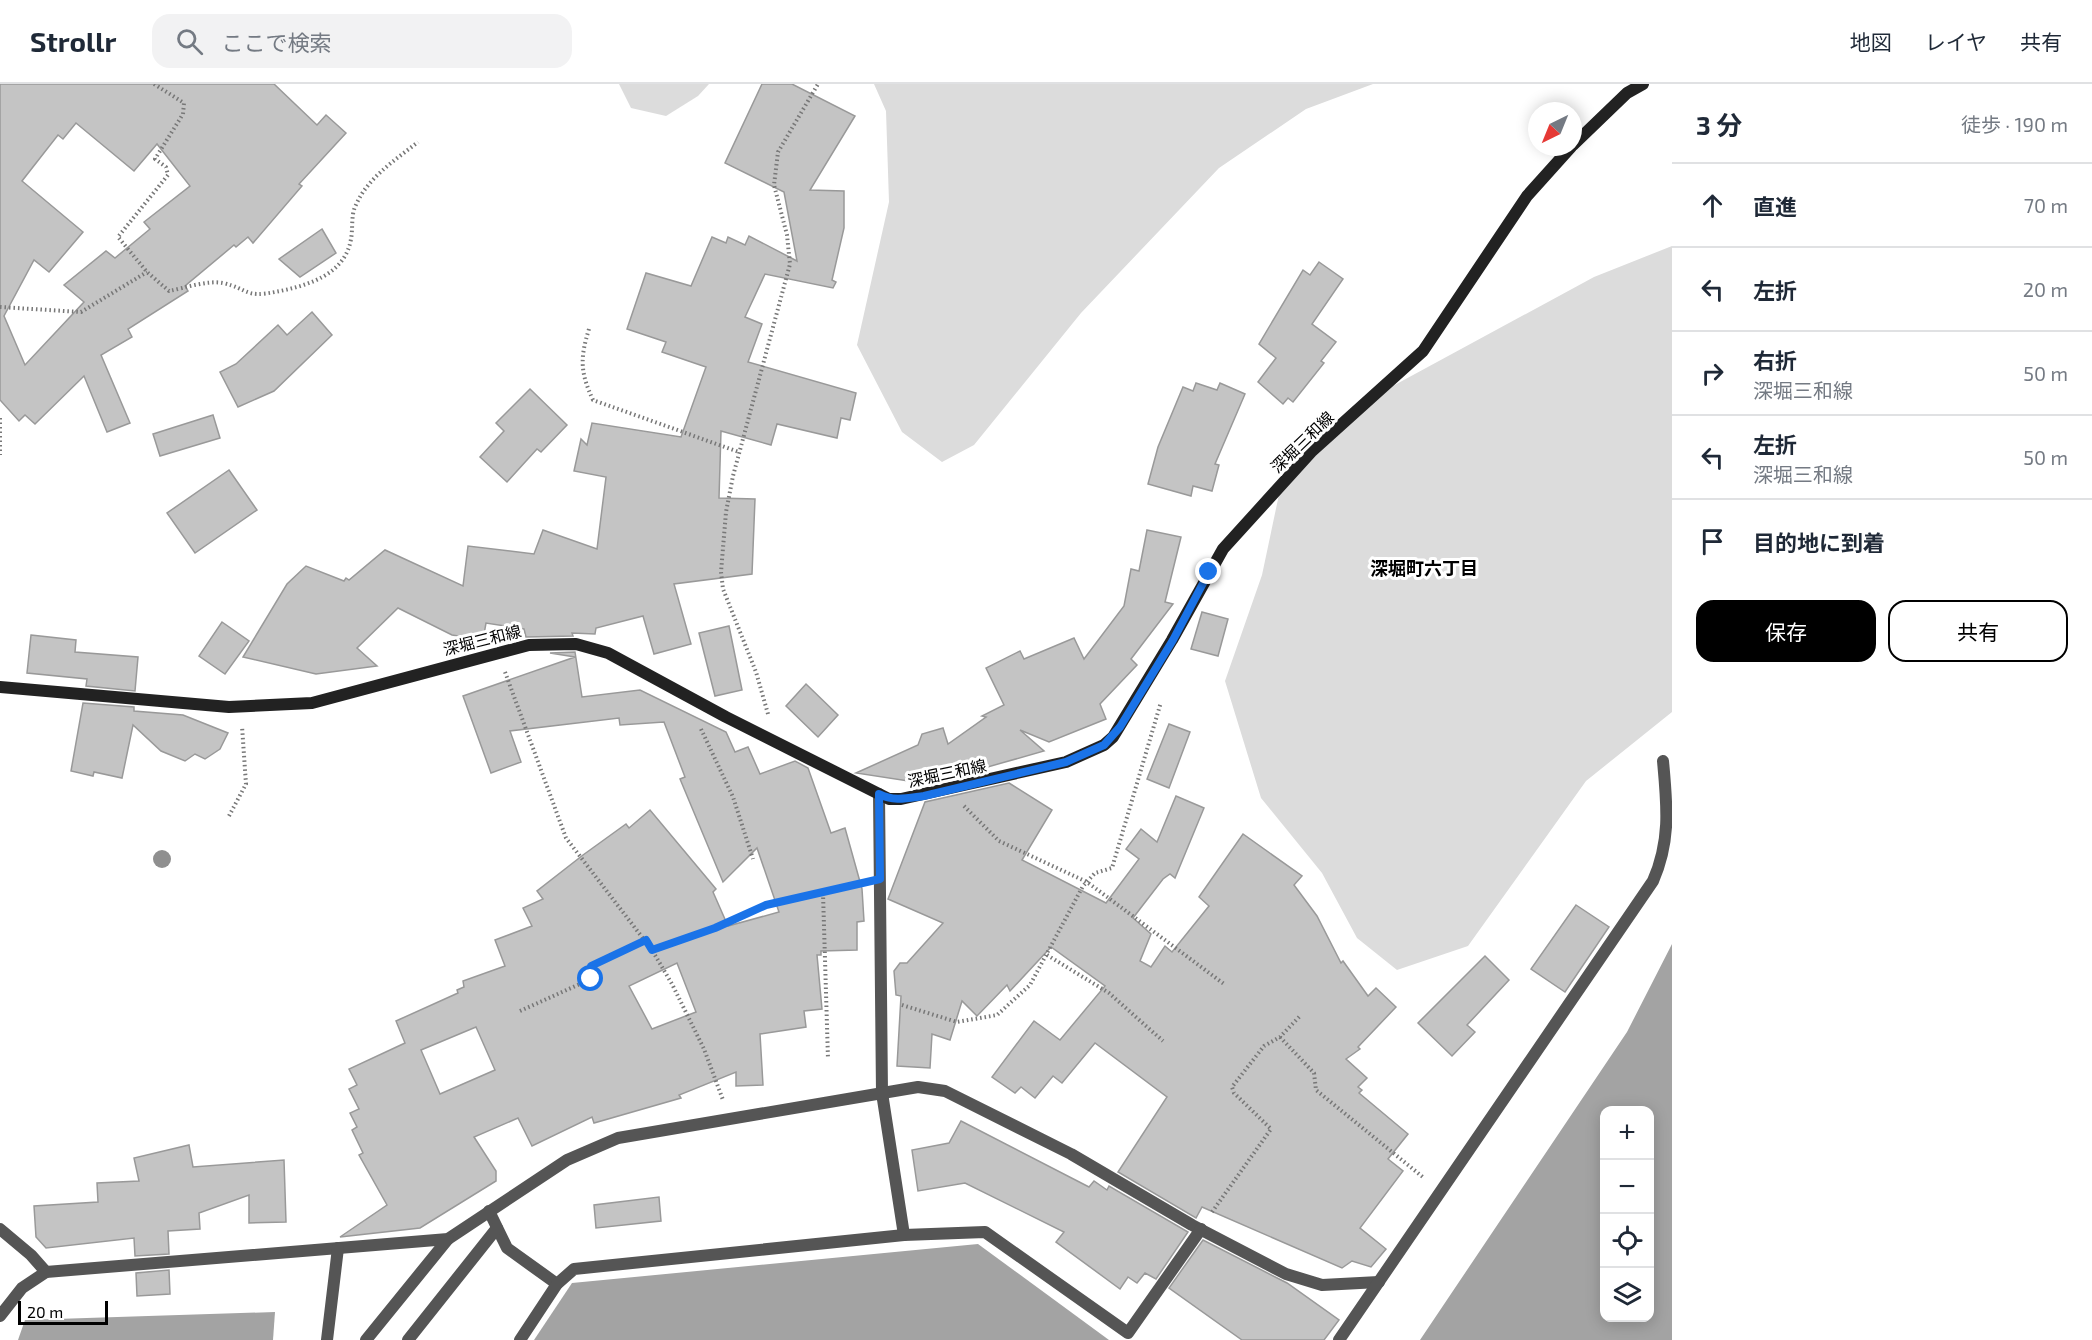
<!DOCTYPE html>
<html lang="ja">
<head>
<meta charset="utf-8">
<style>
  :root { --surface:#fff; --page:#f2f2f3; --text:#1f2937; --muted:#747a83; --line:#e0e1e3; --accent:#000 }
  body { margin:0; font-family:"Exo 2","Noto Sans JP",sans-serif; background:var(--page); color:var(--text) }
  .controls { position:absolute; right:18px; bottom:18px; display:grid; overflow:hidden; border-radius:12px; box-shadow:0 3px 15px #0003 }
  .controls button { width:54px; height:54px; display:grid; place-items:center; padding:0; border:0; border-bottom:2px solid var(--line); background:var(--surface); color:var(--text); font:30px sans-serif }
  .compass { position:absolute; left:1528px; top:18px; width:54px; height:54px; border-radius:50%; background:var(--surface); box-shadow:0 3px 15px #0003; rotate:223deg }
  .scale { position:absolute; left:18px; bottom:15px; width:90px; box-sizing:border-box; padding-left:6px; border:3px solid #000; border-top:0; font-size:16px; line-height:21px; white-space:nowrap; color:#000; -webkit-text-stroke:4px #fff; paint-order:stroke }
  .stop { position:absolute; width:18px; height:18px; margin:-14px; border:4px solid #1a73e8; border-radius:50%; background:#fff }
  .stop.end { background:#1a73e8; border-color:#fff; box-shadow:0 2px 6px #0008 }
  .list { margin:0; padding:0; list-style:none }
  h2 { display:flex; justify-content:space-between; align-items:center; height:78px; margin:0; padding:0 24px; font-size:26px }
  h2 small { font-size:20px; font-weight:400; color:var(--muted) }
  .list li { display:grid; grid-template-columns:39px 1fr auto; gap:18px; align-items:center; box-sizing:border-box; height:84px; padding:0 24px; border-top:2px solid var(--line) }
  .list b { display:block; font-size:22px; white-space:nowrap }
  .list p { margin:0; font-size:20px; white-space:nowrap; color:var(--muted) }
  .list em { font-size:20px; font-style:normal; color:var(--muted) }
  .actions { display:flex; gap:12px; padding:18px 24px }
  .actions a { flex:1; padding:14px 0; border:2px solid var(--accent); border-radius:18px; text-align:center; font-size:21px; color:var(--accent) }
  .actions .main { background:var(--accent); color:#fff }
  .icon { flex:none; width:33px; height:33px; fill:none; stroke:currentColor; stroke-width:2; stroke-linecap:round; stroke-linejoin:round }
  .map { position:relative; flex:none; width:1672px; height:1256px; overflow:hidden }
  header { display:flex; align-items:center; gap:36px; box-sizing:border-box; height:84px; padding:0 30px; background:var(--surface); border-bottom:2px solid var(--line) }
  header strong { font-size:28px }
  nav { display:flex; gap:33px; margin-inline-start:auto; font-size:21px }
  .search { width:420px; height:54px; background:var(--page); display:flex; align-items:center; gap:15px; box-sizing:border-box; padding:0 21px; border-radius:18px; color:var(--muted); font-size:22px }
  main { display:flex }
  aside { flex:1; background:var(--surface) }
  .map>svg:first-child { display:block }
  .green { fill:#dcdcdc }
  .water { fill:#a3a3a3; fill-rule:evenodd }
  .building { fill:#c4c4c4; stroke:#999; stroke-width:1.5; fill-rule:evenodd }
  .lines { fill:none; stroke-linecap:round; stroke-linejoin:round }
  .path { stroke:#777; stroke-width:4; stroke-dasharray:1.5 3; stroke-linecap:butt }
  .minor { stroke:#555; stroke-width:12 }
  .secondary { stroke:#222; stroke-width:12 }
  .tree { fill:#8f8f8f }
  .route { stroke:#1a73e8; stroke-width:8 }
  .labels { text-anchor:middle; stroke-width:6; stroke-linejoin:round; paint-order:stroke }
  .street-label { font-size:16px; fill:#000; stroke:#fff }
  .neighbourhood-label { font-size:18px; font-weight:bold; fill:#000; stroke:#fff }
</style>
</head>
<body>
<header>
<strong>Strollr</strong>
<div class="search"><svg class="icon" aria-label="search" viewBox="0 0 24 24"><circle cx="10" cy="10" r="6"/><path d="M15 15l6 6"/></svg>ここで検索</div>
<nav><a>地図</a><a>レイヤ</a><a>共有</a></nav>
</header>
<main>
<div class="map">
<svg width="1672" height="1256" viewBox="0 0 1672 1256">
  <rect width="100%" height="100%" fill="#fff"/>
  <g class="green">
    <path d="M619 0H709L698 12 666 32 631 24Z"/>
    <path d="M874 0H1373L1306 25 1219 84 1081 229 974 361 942 378 902 348 857 261 889 118 886 27Z"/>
    <path d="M1672 162V628L1586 697 1468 862 1397 886 1357 854 1322 789 1261 714 1225 597 1262 491 1281 401 1367 316 1594 193Z"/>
  </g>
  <g class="water">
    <path d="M1672 860V1256H1420L1627 948ZM1604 1026H1650V1234H1604Z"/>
    <path d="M978 1160 1109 1256H534L572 1199Z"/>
    <path d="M275 1228 273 1256H18L25 1236Z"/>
  </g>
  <g class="building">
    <path d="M0 0H274L317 41 326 31 346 49 299 100 302 102 253 159 248 153 236 163 234 161 185 202 188 207 128 245 132 253 101 271 130 339 107 348 84 292 35 340 25 331 19 337 0 316ZM76 39 134 87 157 60 190 102 144 138 150 145 115 174 106 167 64 201 84 218 25 281 4 232 34 176 49 188 83 148 22 97 58 51 63 55Z"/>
    <path d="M762 0H792L855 32 810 106 844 107V144L832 196 836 198 833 204 765 190 745 233 762 240 748 278 856 309 850 336 841 334 837 354 777 340 771 361 721 347 719 414 755 415 752 490 674 500 691 560 654 570 643 532 596 544 595 550 572 549 573 552 526 553 524 545 486 539 483 556 452 551 398 524 357 564 377 582 316 590 243 573 287 500 306 482 344 497 346 494 349 496 385 466 463 502 468 462 534 470 543 446 597 465 606 393 574 387 581 355 587 361 592 339 681 353 706 283 662 268 666 258 627 245 646 189 691 202 712 153 726 159 728 153 745 161 749 152 797 177 784 108 725 79Z"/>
    <path d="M322 145 336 169 300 193 279 175Z"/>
    <path d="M1319 178 1343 195 1312 240 1336 258 1321 277 1324 279 1293 318 1288 314 1283 320 1258 298 1276 274 1259 260 1303 186 1310 191Z"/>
    <path d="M312 228 332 251 274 307 238 323 220 288 236 280 278 241 287 251Z"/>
    <path d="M1196 299 1217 306 1220 299 1245 310 1215 380 1219 381 1212 407 1193 402 1191 412 1148 400 1158 363 1183 303 1193 307Z"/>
    <path d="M530 305 567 341 541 368 537 365 507 398 480 373 504 347 496 339Z"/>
    <path d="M213 331 220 354 160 372 153 350Z"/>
    <path d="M229 386 257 426 195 469 167 429Z"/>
    <path d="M1147 446 1181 453 1165 518 1173 520 1131 575 1137 581 1100 620 1106 635 1049 658 1020 646 1044 667 984 684 988 687 928 700 856 689 918 661 922 650 943 644 948 660 986 633 982 632 1004 621 986 584 1020 567 1024 575 1074 554 1084 575 1124 522 1131 485 1139 487Z"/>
    <path d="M1202 528 1228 535 1218 572 1191 565Z"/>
    <path d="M222 538 249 557 225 590 199 572Z"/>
    <path d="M729 542 742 606 715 612 699 549Z"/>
    <path d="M31 551 76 556 75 568 138 573 135 607 86 602 87 595 27 589Z"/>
    <path d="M575 568 582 613 640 606 726 648 735 668 748 663 760 690 795 677 808 684 831 749 845 744 862 805 864 837 857 838V866L821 867V871H817L822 925 804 927 806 943 760 950 763 1001 736 1002V988L679 1011 681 1014 594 1039 592 1033 532 1062 518 1034 474 1053 496 1087V1097L420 1144 340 1153 387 1121 359 1071 363 1069 352 1046 357 1043 350 1029 359 1025 349 1005 357 1001 349 985 405 959 396 937 458 909 457 906 464 903 463 897 505 882 495 856 532 842 523 824 543 815 537 807 583 771 626 740 629 744 650 726 716 805 713 808 728 842 779 828 757 764 723 798 680 695 685 693 664 638 620 641 619 634 510 647 521 678 491 689 463 612 575 573 550 569ZM677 879 696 928 652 945 629 902ZM476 943 495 986 440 1010 421 966Z"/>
    <path d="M806 600 838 631 818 653 786 622Z"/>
    <path d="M83 619 134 623V627L183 631 228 649 220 665 205 675 195 670 185 677 161 667 133 641 122 694 94 688 93 692 71 687Z"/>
    <path d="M1169 640 1190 648 1169 704 1147 695Z"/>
    <path d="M1009 699 1052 726 1022 776 1106 819 1139 775 1126 765 1141 745 1157 758 1176 712 1204 724 1175 794 1170 790 1163 795 1133 834 1151 850 1140 877 1151 883 1165 862 1172 868 1209 822 1199 813 1243 750 1302 792 1294 801 1317 832 1341 879 1343 877 1368 912 1376 904 1396 923 1358 963 1360 965 1346 975 1367 994 1358 1003 1362 1006 1359 1009 1408 1050 1388 1075 1403 1087 1360 1144 1386 1165 1371 1183 1352 1177 1342 1184 1202 1123 1196 1134 1118 1088 1167 1013 1095 959 1062 999 1053 992 1035 1014 1021 1003 1015 1009 992 993 1034 937 1060 956 1105 902 1051 863 1010 907 1007 901 977 932 962 917 950 956 932 950 930 984 897 982 901 912 896 911 894 887 900 879H907L943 839 888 815 925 718Z"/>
    <path d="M1576 821 1609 843 1565 908 1531 885Z"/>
    <path d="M1485 872 1509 896 1467 941 1475 948 1452 972 1418 939Z"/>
    <path d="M961 1037 1089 1103 1094 1097 1107 1106 1109 1102 1188 1148 1156 1195 1145 1189 1137 1199 1128 1193 1120 1205 1056 1158 1064 1148 965 1099 918 1107 912 1066 949 1059Z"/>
    <path d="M189 1061 193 1083 284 1076 286 1138 249 1139V1111L199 1129 200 1145 168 1147 169 1170 135 1172 134 1154 46 1164 36 1153 34 1122 98 1118 97 1099 139 1097 134 1074Z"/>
    <path d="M659 1113 661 1137 596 1144 594 1121Z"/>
    <path d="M1203 1156 1287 1199 1339 1236 1324 1256H1242L1169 1204Z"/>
    <path d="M169 1186 170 1210 137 1212 136 1189Z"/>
  </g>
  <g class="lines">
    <g class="path">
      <path d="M154 0 184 19 183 30 155 75 166 83 168 91 118 153 147 188 169 207C184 204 208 196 223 199 249 205 244 214 275 208 307 202 345 191 351 155 353 145 351 132 355 123 367 94 394 77 418 58"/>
      <path d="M0 223 81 228 147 188"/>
      <path d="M589 245C580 274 580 288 593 316L739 368"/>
      <path d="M0 334V371"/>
      <path d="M505 588 566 754 652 866 672 900 704 965 723 1016"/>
      <path d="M768 630 756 588 723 505 721 488 726 428 733 392 790 180 787 151 774 101 778 68 818 0"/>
      <path d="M701 645 733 713 753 775"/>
      <path d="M964 722 999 757 1087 798 1224 900"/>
      <path d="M229 732 246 700 242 642"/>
      <path d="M823 809 828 975"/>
      <path d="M652 866 715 844 766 821 859 800"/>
      <path d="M1047 871 1109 909 1163 957"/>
      <path d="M902 921 957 938 997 931 1030 901 1083 802 1095 789 1112 784 1161 618"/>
      <path d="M520 927 591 895 592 882 646 857"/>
      <path d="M1280 953 1314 989 1316 1006 1424 1094"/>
      <path d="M1212 1128 1271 1045 1234 1009 1232 1003 1264 962 1280 953 1301 931"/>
    </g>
    <g class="minor">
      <path d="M879 710 882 1009 904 1151"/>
      <path d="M489 1127 507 1164 557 1200"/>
      <path d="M0 1145 31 1171 46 1188"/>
      <path d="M0 1232 22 1204 46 1188 448 1155 567 1076 618 1054 918 1003 945 1007 1071 1070 1192 1141 1286 1190 1322 1201 1379 1198"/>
      <path d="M327 1256 338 1164"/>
      <path d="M366 1256 448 1155"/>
      <path d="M408 1256 497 1144"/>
      <path d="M520 1256 557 1200 574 1185 904 1151 985 1148 1128 1249 1201 1145"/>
      <path d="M1339 1256 1653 797C1671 756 1667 721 1663 677"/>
    </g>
    <g class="secondary">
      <path d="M1573 61 1627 9 1643 0"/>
      <path d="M0 603 229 623 312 619 529 561 576 560 608 569 726 633 889 715H901L1066 678 1104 661 1113 653 1172 556 1223 465 1312 367 1423 267 1527 112 1571 63"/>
    </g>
  </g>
  <circle class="tree" cx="162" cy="775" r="9"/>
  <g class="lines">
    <path class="route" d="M591 895V882L646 856 652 866 715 844 766 821 880 795 879 710C894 718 908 714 924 712L1066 678 1104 661 1120 643 1173 556 1209 488"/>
  </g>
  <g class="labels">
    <g class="street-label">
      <text transform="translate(1302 358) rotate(-44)" y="6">深堀三和線</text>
      <text transform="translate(482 556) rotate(-14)" y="6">深堀三和線</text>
      <text transform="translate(947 689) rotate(-12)" y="6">深堀三和線</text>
    </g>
    <g class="neighbourhood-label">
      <text x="1424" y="491">深堀町六丁目</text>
    </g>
  </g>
</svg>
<div class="controls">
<button>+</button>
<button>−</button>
<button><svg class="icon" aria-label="locate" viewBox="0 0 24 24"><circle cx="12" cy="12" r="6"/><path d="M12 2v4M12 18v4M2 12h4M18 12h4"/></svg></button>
<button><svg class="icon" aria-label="layers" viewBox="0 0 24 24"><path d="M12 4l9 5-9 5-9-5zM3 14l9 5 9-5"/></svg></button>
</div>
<svg class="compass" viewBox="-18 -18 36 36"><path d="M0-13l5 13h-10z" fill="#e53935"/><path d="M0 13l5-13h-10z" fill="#747a83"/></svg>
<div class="scale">20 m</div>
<div class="stop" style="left:591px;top:895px"></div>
<div class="stop end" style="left:1209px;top:488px"></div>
</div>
<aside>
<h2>3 分<small>徒歩 · 190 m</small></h2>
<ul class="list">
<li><svg class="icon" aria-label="ahead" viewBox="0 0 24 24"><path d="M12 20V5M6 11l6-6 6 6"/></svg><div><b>直進</b></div><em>70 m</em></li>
<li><svg class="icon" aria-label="left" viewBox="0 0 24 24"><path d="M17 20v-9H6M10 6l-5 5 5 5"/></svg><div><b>左折</b></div><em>20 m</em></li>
<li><svg class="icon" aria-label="right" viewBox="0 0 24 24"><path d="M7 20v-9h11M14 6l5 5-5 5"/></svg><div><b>右折</b><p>深堀三和線</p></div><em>50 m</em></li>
<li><svg class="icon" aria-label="left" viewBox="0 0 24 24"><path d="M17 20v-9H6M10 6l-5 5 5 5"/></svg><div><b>左折</b><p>深堀三和線</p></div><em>50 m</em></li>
<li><svg class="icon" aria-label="arrive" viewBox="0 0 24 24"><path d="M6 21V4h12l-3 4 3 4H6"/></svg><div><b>目的地に到着</b></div></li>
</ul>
<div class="actions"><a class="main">保存</a><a>共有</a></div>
</aside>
</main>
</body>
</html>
